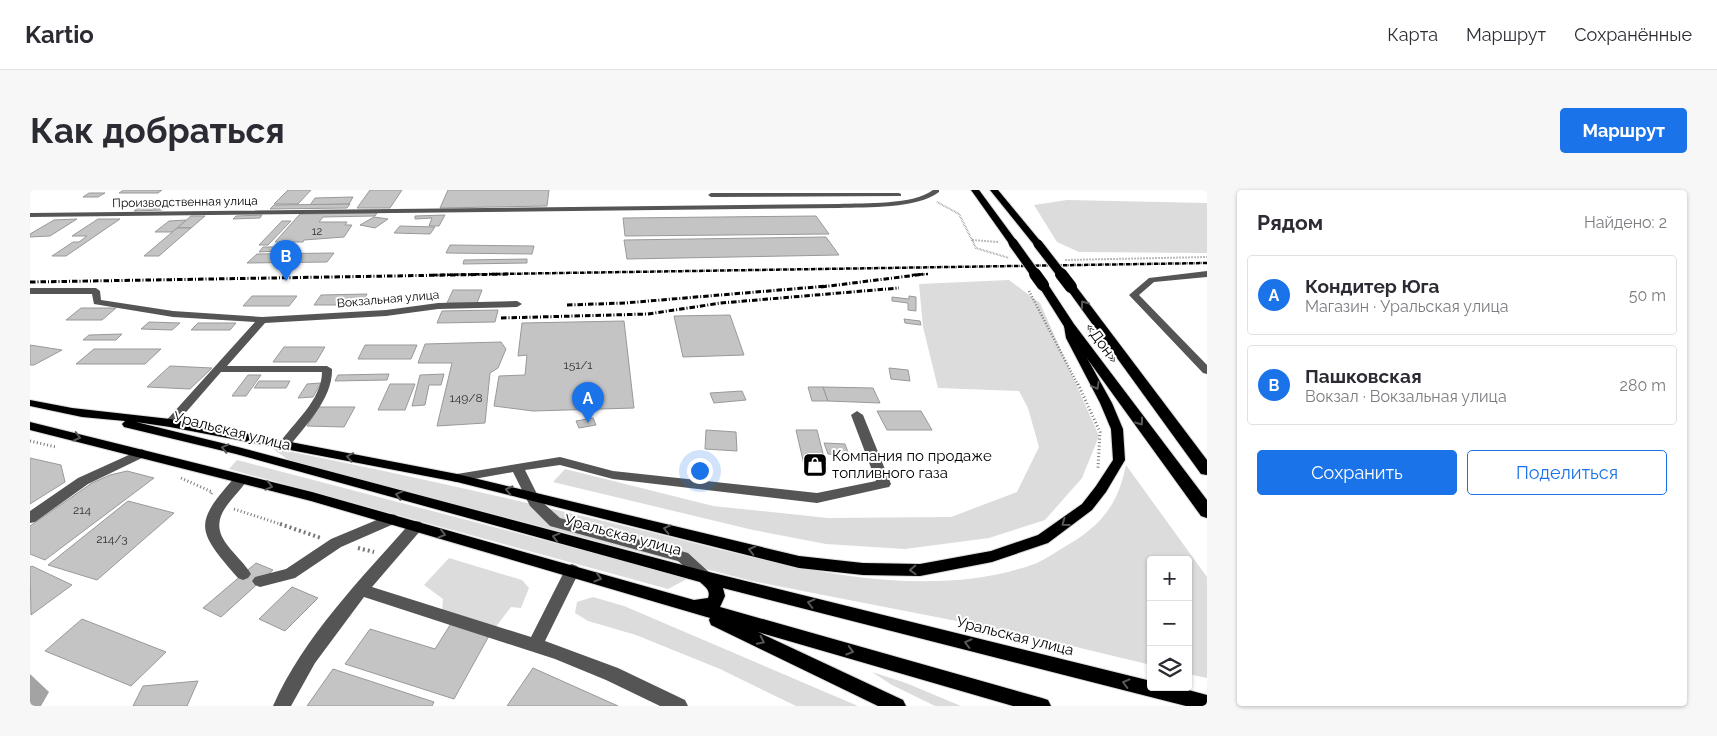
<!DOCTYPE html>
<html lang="ru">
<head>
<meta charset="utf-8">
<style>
  :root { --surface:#fff; --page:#f7f7f7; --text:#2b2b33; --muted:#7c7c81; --line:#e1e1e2; --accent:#1a73e8 }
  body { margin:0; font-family:Raleway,sans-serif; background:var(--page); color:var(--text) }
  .controls { position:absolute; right:15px; bottom:15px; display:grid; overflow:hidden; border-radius:5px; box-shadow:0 1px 4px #0004 }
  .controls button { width:45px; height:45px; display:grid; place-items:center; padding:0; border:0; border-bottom:1px solid var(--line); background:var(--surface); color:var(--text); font:25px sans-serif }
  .you { position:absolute; left:669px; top:280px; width:18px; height:18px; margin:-12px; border:4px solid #fff; border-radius:50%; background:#1a73e8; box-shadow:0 0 0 8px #1a73e833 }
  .badge { display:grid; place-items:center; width:32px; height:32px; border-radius:50%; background:var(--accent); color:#fff; font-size:16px; font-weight:700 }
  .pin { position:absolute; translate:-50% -41px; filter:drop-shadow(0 1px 2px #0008) }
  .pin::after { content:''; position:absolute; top:26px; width:18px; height:15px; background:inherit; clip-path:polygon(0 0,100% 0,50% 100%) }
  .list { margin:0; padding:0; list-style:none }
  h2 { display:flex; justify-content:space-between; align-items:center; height:65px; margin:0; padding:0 20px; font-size:21px }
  h2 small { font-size:16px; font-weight:400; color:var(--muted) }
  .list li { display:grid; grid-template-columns:32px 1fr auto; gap:15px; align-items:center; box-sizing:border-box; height:80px; margin:0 10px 10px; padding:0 10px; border:1px solid var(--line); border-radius:5px }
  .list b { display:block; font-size:19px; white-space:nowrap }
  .list p { margin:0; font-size:16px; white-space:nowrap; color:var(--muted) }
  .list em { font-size:16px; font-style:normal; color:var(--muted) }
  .actions { display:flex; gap:10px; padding:15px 20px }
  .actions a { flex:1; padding:11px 0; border:1px solid var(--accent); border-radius:5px; text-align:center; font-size:18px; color:var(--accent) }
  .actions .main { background:var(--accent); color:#fff }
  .icon { flex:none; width:28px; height:28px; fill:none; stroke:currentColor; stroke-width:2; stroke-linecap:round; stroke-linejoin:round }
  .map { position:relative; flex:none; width:1177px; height:516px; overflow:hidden; border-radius:5px }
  header { display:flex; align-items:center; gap:30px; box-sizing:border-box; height:70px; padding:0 25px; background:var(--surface); border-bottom:1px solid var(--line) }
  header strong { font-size:24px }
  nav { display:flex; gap:28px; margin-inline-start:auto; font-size:18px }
  .intro { display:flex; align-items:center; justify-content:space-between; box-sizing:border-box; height:120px; padding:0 30px }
  h1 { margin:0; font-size:35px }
  .button { padding:12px 22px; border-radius:5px; background:var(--accent); color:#fff; font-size:18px; font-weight:700 }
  main { display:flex; gap:30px; padding:0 30px }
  aside { flex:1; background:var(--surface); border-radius:5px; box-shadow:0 1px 4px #0004 }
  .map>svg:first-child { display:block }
  .green { fill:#dcdcdc }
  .water { fill:#a3a3a3 }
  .building { fill:#c4c4c4; stroke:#999 }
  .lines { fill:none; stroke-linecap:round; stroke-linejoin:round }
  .major-casing { stroke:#dbdbdb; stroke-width:2 }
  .highway-casing { stroke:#dbdbdb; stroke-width:2 }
  .path-far3 { stroke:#777; stroke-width:2; stroke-dasharray:0.5 1; stroke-linecap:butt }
  .path-far2 { stroke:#777; stroke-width:2.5; stroke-dasharray:1 2; stroke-linecap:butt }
  .path-far1 { stroke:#777; stroke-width:3; stroke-dasharray:1 2.5; stroke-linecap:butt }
  .path { stroke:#777; stroke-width:4; stroke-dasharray:2 3; stroke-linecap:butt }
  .minor { fill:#555; fill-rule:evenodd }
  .major { fill:#000; fill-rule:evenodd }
  .highway { fill:#000; fill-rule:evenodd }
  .rail-far1 { stroke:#000; stroke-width:2.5; stroke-dasharray:4.5 1 0.5 1; stroke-linecap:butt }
  .rail { stroke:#000; stroke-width:3; stroke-dasharray:5.5 2 1 2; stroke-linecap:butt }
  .highway-bridge-far1-casing { stroke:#dbdbdb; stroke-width:11; stroke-linecap:butt }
  .highway-bridge-casing { stroke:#dbdbdb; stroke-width:13; stroke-linecap:butt }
  .highway-bridge-far1 { stroke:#000; stroke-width:9 }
  .highway-bridge { stroke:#000; stroke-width:12 }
  .oneway { stroke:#595959 }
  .labels { text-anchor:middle; stroke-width:4; stroke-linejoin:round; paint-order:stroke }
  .far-number-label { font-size:11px; fill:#313131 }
  .far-street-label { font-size:12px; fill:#000; stroke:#fff }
  .number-label { font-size:12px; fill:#313131 }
  .street-label { font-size:15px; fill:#000; stroke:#fff }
  .poi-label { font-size:15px; fill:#000; stroke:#fff; text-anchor:start }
</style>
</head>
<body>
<header>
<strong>Kartio</strong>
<nav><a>Карта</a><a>Маршрут</a><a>Сохранённые</a></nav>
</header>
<div class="intro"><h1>Как добраться</h1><a class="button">Маршрут</a></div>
<main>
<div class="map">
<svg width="1177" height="516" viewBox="0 0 1177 516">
  <rect width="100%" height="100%" fill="#fff"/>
  <g class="green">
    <path d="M1037 10 1177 13V63L1049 62 1027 52 1004 15Z"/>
    <path d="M979 90 1010 113 1069 246 1052 288 1015 330 959 348 875 359 796 354 723 340 523 292 535 279 683 316 798 328 921 327 987 302 1009 257 998 218 989 201 908 198 893 137 889 94Z"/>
    <path d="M242 258C338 277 435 298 531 321 571 330 612 340 652 350 761 377 898 414 1007 373 1015 369 1023 364 1031 359 1068 338 1087 319 1096 275L1177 387V488L1158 484V370H1121V475L988 443 722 391 261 272Z"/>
    <path d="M207 270 659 388 638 399 199 279Z"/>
    <path d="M419 368 492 390 499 398 491 418 481 417 465 438 412 422 413 409 394 395Z"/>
    <path d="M563 407 594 416 828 516H766L690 479 606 445 558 431 545 423 547 412Z"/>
    <path d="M842 482 876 493 931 516H905L862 495Z"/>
  </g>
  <path class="water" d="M0 484 19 502 11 516H0Z"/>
  <g class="building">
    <path d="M94 0H132L128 3H89Z"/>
    <path d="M258 0H281L268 14H244Z"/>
    <path d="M340 0H372L360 18H327Z"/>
    <path d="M418 0H519L517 16 410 18Z"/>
    <path d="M59 3H75L68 7H53Z"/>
    <path d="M323 7 319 14 280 15 285 8Z"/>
    <path d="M115 13H142L132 20 104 21Z"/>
    <path d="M320 14 317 18 240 19 244 15Z"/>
    <path d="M347 23 345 26 293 27 289 32H317L315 35H322L314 47 274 50 273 52H245L270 24Z"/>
    <path d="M232 25 230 28 203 29 206 26Z"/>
    <path d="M415 25 409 36H399L402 28 385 29V26Z"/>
    <path d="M161 26H175L161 38H147Z"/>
    <path d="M786 26 799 44 595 46 593 28Z"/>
    <path d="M344 27 358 29 345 38 330 35Z"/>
    <path d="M47 29 20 46 0 47V44L24 30Z"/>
    <path d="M68 29H90L36 66H22L43 52H49L57 46H42Z"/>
    <path d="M156 30 143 42H125L139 31Z"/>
    <path d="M252 31H261L238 55H229Z"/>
    <path d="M370 36 405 37 400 44 364 43Z"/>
    <path d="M147 38H161L129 66H114Z"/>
    <path d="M796 47 809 65 597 69 594 50Z"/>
    <path d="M420 55 504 56 502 64 416 63Z"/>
    <path d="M233 57H252L248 61 229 62Z"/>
    <path d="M304 63 297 72 217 73 227 64Z"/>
    <path d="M497 69V73L433 74 434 70Z"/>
    <path d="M423 100H452L447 113H417Z"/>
    <path d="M337 104 331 115H284L291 105Z"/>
    <path d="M222 106H267L259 116H213Z"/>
    <path d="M879 106 886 107V121L878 120V113L862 111V107L879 109Z"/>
    <path d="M51 118H86L72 130H36Z"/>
    <path d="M468 120 465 132 407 133 412 121Z"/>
    <path d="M700 125 714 165 653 167 644 126Z"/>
    <path d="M874 129 890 131 891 135 875 133Z"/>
    <path d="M594 131 604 218 503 221 464 216 469 186 495 185 497 165 488 166 492 133Z"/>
    <path d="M119 132 150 133 142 140 111 139Z"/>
    <path d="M168 133H206L200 140H161Z"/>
    <path d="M92 144 86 150H53L59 145Z"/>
    <path d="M471 152 476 159 468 178 460 183 455 233 407 236 422 173H388L395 154Z"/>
    <path d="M0 155 32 160 4 175H0Z"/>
    <path d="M335 155H387L381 169H328Z"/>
    <path d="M254 157H295L286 172H243Z"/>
    <path d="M64 159H131L115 174H46Z"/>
    <path d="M140 176 182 178 160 199 117 197Z"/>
    <path d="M859 178 878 180 880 191 861 189Z"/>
    <path d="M359 184 357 190 305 191 308 185Z"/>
    <path d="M414 184 411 195H399L395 215 382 216 390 185Z"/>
    <path d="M218 185H231L216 206H202Z"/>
    <path d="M229 191H260L256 198H224Z"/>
    <path d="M291 193 283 207 268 208 277 194Z"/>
    <path d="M360 194H385L375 220H348Z"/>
    <path d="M778 197H793L798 211H782Z"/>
    <path d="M793 197 843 198 850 213 798 211Z"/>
    <path d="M712 201 716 210 684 213 680 203Z"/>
    <path d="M289 217H325L314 237 277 236Z"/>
    <path d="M847 221H891L902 240H857Z"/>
    <path d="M563 228 566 235 549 238 546 231Z"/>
    <path d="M676 240 706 242 707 261 675 259Z"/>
    <path d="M766 240H787L797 279H775Z"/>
    <path d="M794 253 815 254 819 265 798 264Z"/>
    <path d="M0 268 31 275 35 292 0 314Z"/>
    <path d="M97 281 124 288 15 370 0 364V336L62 293 80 285Z"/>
    <path d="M98 311 144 323 67 390 18 375Z"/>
    <path d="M226 373 243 380 191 427 173 418Z"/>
    <path d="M2 376 42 395 1 425 0 377Z"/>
    <path d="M262 397 288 408 255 441 229 429Z"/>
    <path d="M52 429 136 462 101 496 15 461Z"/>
    <path d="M422 432 460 444 424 509 315 474 340 439 405 459Z"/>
    <path d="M503 478 588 516H477Z"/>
    <path d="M303 479 404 512 402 516H277Z"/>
    <path d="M168 491 157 516H103L113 496Z"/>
  </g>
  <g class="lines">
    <defs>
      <path id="major" d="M1039 133 1044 136 1046 148 1082 213 1093 239 1095 270 1076 302 1062 320 1018 353 962 372 890 386 833 385 769 378 427 292 140 237 106 232 208 257 675 381 1121 491V497H1147L1177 505V516H1156L693 398 695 406 690 417 1012 508 1018 510 1021 516H983L728 442 873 510 876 516H848L681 435 679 430 680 428 281 311 0 240V232L282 302 664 410 678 408C681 400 675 397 670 392L206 264 94 237 92 234 95 231 52 227 0 216V210L42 218 140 229 427 284 769 366 833 373 890 374 961 361 1008 345 1052 314 1066 296 1083 270 1081 239 1070 213 1036 148 1034 136Z"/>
      <g id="highway">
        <path d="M941 0H949L988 53 986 55H980Z"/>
        <path d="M960 0H968L1011 52V56H1005Z"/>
        <path d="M1013 92 1017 93 1044 134 1177 310V328L1171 326 1035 138 1008 95Z"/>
        <path d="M1041 94 1045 95 1177 270V285L1171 284 1037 99 1036 97Z"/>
      </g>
    </defs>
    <use href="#major" class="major-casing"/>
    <use href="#highway" class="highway-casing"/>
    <g class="path-far3">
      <path d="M907 12 929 24 946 58 979 68"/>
      <path d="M942 50 968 52"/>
      <path d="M1035 70 1177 67"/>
    </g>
    <path class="path-far2" d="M999 101 1048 195"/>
    <g class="path-far1">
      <path d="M1048 194 1070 242 1068 278"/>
      <path d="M0 251 26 257"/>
      <path d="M151 288 182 302 181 304"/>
      <path d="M204 319 253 335"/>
    </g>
    <g class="path">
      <path d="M250 334 291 348"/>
      <path d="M328 358 344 362"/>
    </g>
    <g class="minor">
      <path d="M903 0H909V2C887 19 837 17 809 18L0 27V23L809 14C834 13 884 15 903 0Z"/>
      <path d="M869 3 871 4V6L681 7 678 5 681 3Z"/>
      <path d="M1177 81V87L1124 92 1109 105 1177 175V184L1173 183 1099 105 1119 88Z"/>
      <path d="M0 98H66L70 101 71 110 143 121 232 127 356 120 408 113 487 111 492 114 487 117 408 119 356 126 235 133 197 176H297L302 179C303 208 276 235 259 257L255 258 249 254C263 233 292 210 292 182H191L144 236 140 237 134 233 225 132 143 127 64 114 62 104H0Z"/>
      <path d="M827 221 833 225 861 294 859 297 854 298 787 313 583 289 530 275 495 280 510 310 530 328 658 363 680 383 683 387 680 391 675 393 670 391 648 371 520 336 500 316 483 282 427 292 422 291 420 288 422 285 427 284 530 267 583 281 787 303 846 291 821 225Z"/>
      <path d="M112 259 118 263 116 266 58 294 5 332 0 333V321L48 288Z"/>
      <path d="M211 285 216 286 218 289C203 312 175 327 198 356 205 365 215 374 221 384L218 388 213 390 208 388C166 340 163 334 206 286Z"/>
      <path d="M361 324 366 325 368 329 366 333 311 357 265 388 230 397 225 395 222 391 225 387 256 379 301 349Z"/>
      <path d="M386 331 391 332 393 336 391 340 342 397 501 447 537 376 542 374 547 376 550 380 515 451 588 478 655 510 658 516H630L576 490 525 469 334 407 285 473 261 516H243C274 446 331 389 381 332Z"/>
    </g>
    <use href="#major" class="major"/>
    <use href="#highway" class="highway"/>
    <g class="rail-far1">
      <path d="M403 85 1177 73"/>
      <path d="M882 85 898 84"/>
    </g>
    <g class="rail">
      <path d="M0 92 480 84"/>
      <path d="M791 97 895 84"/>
      <path d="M537 115 595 113 798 96"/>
      <path d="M471 128 618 124 691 113 869 98"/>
    </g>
    <defs>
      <g id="highway-bridge-far1">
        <path d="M983 53 1006 85"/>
        <path d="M1008 54 1032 85"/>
      </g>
      <g id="highway-bridge">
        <path d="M1005 84 1013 95"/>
        <path d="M1031 84 1041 97"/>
      </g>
    </defs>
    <use href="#highway-bridge-far1" class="highway-bridge-far1-casing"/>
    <use href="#highway-bridge" class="highway-bridge-casing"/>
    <use href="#highway-bridge-far1" class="highway-bridge-far1"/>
    <use href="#highway-bridge" class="highway-bridge"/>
  </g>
  <defs><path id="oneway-chevron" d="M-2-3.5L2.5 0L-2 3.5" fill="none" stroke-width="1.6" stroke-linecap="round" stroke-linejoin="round" transform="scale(1.25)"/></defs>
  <g class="oneway">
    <use href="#oneway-chevron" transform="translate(1054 114) rotate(-126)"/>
    <use href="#oneway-chevron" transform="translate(1066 196) rotate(61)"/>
    <use href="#oneway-chevron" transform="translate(1110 232) rotate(54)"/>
    <use href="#oneway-chevron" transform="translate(47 247) rotate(14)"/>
    <use href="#oneway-chevron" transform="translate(195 258) rotate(-167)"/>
    <use href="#oneway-chevron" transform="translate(320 267) rotate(-169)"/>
    <use href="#oneway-chevron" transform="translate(239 296) rotate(14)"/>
    <use href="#oneway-chevron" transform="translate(479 300) rotate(-166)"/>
    <use href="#oneway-chevron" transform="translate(369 305) rotate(-165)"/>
    <use href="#oneway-chevron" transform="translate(1035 333) rotate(144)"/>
    <use href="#oneway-chevron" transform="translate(637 339) rotate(-166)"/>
    <use href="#oneway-chevron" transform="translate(412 344) rotate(16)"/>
    <use href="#oneway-chevron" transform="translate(526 347) rotate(-165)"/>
    <use href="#oneway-chevron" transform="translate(722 360) rotate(-166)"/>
    <use href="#oneway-chevron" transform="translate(883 380) rotate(178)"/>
    <use href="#oneway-chevron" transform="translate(568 388) rotate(17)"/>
    <use href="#oneway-chevron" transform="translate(781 413) rotate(-166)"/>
    <use href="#oneway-chevron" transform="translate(731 451) rotate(26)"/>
    <use href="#oneway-chevron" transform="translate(938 453) rotate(-166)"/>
    <use href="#oneway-chevron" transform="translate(820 461) rotate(16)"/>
    <use href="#oneway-chevron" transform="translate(1096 493) rotate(-166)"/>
  </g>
  <defs>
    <symbol id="shop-square" viewBox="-11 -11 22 22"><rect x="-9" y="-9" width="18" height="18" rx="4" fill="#000" stroke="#fff"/><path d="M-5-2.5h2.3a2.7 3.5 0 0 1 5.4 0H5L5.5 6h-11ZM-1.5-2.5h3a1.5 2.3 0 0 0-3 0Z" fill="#fff"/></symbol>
  </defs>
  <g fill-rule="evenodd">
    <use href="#shop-square" x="771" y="261" width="28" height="28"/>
  </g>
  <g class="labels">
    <g class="far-number-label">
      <text x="287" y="45">12</text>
    </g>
    <g class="far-street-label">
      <text transform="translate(155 12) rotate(-1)" y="4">Производственная улица</text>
      <text transform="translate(358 109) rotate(-5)" y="4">Вокзальная улица</text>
    </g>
    <g class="number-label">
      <text x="548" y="179">151/1</text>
      <text x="436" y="212">149/8</text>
      <text x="52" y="324">214</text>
      <text x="82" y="353">214/3</text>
    </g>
    <g class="street-label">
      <text transform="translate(1072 153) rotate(54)" y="5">«Дон»</text>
      <text transform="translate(202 241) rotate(14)" y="5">Уральская улица</text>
      <text transform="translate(593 345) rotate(15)" y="5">Уральская улица</text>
      <text transform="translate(985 446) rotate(14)" y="5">Уральская улица</text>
    </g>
    <g class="poi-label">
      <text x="802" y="271">Компания по продаже<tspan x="802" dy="17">топливного газа</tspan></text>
    </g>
  </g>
</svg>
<div class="controls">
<button>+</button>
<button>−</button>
<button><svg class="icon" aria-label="layers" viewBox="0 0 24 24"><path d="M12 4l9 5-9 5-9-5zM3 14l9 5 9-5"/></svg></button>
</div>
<div class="you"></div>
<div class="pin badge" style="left:558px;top:233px">A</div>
<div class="pin badge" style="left:256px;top:91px">B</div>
</div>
<aside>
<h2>Рядом<small>Найдено: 2</small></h2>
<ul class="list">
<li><span class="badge">A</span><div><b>Кондитер Юга</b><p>Магазин · Уральская улица</p></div><em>50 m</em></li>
<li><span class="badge">B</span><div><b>Пашковская</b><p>Вокзал · Вокзальная улица</p></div><em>280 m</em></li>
</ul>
<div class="actions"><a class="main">Сохранить</a><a>Поделиться</a></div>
</aside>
</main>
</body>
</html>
